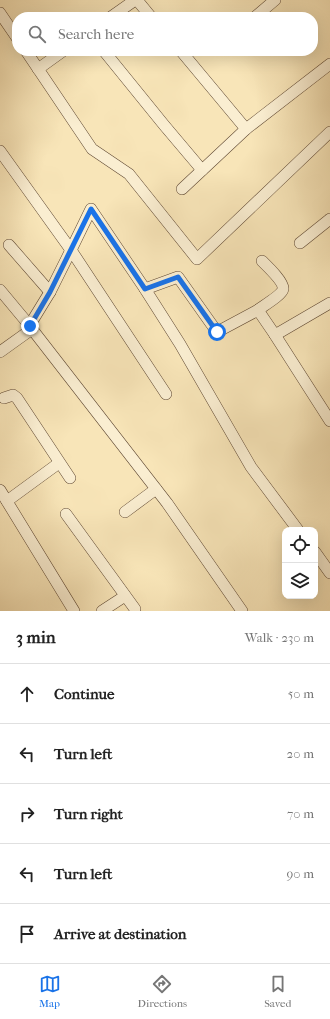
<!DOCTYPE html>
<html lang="en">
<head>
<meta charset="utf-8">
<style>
  :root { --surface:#fff; --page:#f6f6f6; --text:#222; --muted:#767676; --line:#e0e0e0; --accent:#1a73e8 }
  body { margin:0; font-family:"IM FELL French Canon",serif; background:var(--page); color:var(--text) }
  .controls { position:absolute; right:12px; bottom:12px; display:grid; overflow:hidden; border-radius:8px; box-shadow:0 4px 16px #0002 }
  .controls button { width:36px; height:36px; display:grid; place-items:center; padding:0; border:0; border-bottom:1px solid var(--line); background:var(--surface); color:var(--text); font:20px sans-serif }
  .stop { position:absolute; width:12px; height:12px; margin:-9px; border:3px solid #1a73e8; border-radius:50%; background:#fff }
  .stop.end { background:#1a73e8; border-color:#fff; box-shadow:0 1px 4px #0008 }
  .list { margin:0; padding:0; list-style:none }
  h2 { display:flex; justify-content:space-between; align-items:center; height:52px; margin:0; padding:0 16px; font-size:17px }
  h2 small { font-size:13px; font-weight:400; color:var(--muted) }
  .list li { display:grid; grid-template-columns:26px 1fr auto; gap:12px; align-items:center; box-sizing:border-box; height:60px; padding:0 16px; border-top:1px solid var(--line) }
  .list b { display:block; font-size:15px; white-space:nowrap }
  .list em { font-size:13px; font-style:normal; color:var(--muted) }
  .icon { flex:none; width:22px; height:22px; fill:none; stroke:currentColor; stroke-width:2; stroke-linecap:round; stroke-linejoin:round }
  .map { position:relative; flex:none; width:330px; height:611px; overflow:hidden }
  .search { position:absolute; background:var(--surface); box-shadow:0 4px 16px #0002; left:12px; right:12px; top:12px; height:44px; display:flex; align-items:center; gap:10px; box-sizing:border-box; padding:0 14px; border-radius:16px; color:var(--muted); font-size:15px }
  .sheet { height:352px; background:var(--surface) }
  nav { display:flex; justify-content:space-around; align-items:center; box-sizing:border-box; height:56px; border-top:1px solid var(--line); background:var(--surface); font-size:11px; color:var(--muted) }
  nav a { display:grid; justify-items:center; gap:2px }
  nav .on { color:var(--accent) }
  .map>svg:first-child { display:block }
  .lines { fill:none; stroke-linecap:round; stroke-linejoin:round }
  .street-casing { stroke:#5e4732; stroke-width:12 }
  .street { stroke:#faeed1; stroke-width:11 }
  .route { stroke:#1a73e8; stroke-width:5 }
</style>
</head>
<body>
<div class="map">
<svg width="330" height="611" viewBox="0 0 330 611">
  <rect width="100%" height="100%" fill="#f8e5b8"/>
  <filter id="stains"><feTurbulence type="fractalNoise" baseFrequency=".005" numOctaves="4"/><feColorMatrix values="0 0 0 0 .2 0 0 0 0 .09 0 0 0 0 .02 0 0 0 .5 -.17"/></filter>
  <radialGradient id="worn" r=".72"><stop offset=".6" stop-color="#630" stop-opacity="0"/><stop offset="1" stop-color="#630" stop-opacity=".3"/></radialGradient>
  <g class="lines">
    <defs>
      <g id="street">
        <path d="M137 0 151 17"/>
        <path d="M0 13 17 38"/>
        <path d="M111 17 135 0"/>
        <path d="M255 17 275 0"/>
        <path d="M26 51 92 149 129 174 197 259 330 132"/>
        <path d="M104 51 164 125 202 170"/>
        <path d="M181 51 246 129"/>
        <path d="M38 69 63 51"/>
        <path d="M0 151 71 250 91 209 145 289 178 277 217 332 258 310 275 335 330 303"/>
        <path d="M182 189 246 129 330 64"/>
        <path d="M300 243 330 219"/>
        <path d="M9 245 50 292"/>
        <path d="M145 289 180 344 251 467 298 530"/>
        <path d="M0 290 30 326"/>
        <path d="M258 310C263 306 282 295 283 289 284 282 267 266 262 261"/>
        <path d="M275 335 330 421"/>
        <path d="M0 352 32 329"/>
        <path d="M166 394 71 250 50 292 31 323 30 326 32 329 167 503 242 611"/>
        <path d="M4 398 13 395 17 398 70 478"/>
        <path d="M0 490 74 611"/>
        <path d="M7 501 59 463"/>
        <path d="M125 512 156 489"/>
        <path d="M66 514 135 609"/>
        <path d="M315 552 330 573"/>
        <path d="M102 611 125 596"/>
      </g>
    </defs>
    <use href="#street" class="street-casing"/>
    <use href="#street" class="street"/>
  </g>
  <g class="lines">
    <path class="route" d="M30 326 50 292 91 209 145 289 178 277 217 332"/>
  </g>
  <rect width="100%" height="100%" filter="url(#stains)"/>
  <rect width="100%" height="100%" fill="url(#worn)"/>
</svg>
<div class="controls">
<button><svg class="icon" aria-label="locate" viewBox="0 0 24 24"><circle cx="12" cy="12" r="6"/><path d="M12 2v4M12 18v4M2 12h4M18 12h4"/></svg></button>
<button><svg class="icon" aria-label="layers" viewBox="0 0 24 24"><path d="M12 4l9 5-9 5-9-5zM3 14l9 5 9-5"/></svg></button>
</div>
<div class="stop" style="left:217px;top:332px"></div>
<div class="stop end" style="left:30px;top:326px"></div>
<div class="search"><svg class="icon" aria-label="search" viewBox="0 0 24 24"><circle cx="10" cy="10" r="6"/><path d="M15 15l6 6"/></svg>Search here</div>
</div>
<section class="sheet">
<h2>3 min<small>Walk · 230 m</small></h2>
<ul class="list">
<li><svg class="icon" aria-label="ahead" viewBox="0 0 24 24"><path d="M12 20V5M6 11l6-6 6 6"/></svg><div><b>Continue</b></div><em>50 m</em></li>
<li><svg class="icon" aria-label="left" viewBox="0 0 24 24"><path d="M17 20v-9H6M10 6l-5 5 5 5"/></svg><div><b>Turn left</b></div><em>20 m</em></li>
<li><svg class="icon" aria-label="right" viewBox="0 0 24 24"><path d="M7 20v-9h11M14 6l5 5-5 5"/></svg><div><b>Turn right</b></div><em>70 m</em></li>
<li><svg class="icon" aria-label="left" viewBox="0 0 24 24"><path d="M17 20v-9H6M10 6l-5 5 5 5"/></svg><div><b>Turn left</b></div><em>90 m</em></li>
<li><svg class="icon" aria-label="arrive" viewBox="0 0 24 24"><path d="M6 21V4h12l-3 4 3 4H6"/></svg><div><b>Arrive at destination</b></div></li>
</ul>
</section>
<nav>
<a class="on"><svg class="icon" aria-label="map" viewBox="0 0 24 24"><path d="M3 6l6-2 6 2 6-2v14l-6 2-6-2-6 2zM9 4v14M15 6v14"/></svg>Map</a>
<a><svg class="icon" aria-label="directions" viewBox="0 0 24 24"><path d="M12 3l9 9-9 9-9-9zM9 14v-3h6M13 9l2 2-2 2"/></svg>Directions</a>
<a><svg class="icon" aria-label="saved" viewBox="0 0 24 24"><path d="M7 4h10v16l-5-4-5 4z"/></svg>Saved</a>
</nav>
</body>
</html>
